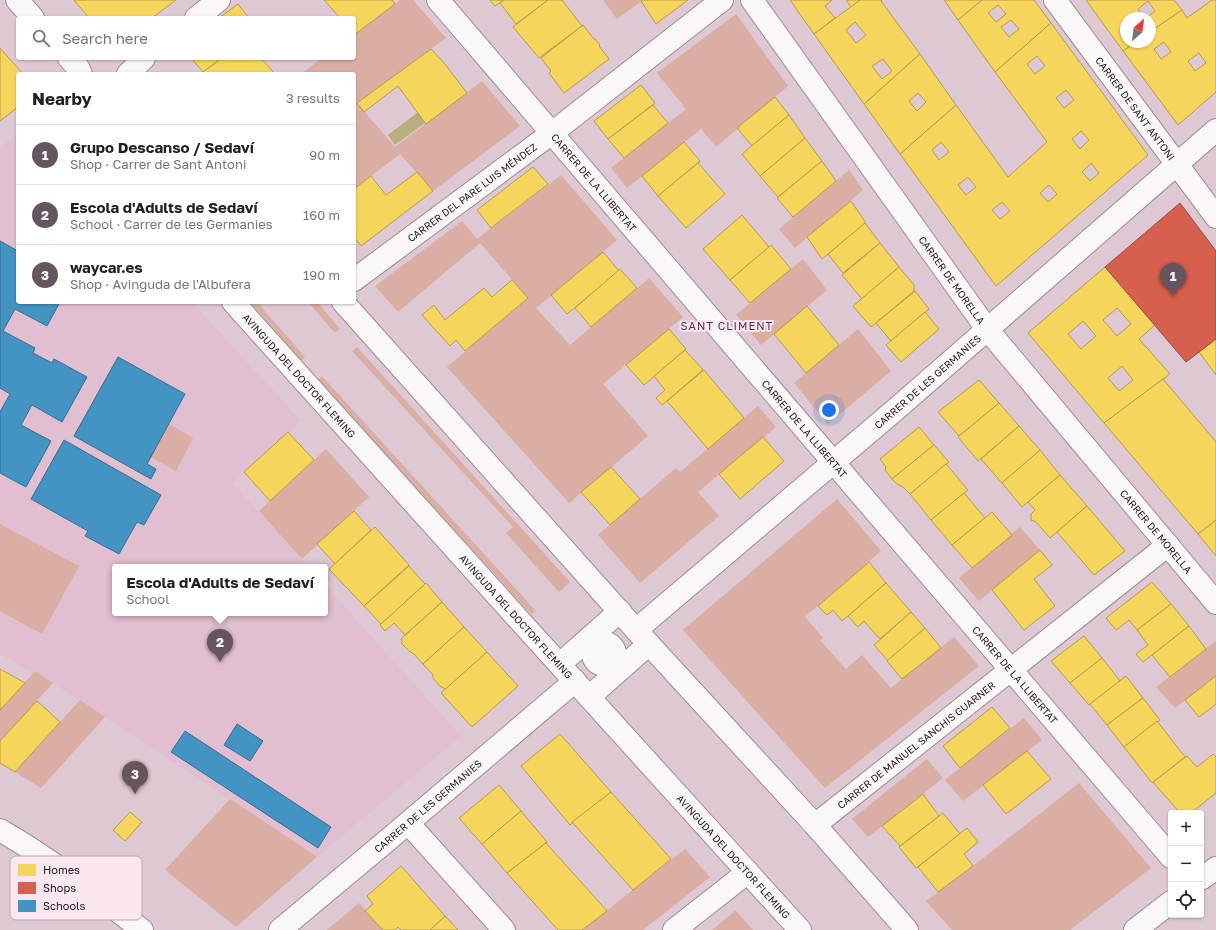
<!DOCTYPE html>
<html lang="en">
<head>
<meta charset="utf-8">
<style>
  :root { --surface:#fff; --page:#f6f6f6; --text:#202124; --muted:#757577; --line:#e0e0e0; --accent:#66555e }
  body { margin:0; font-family:"Golos Text",sans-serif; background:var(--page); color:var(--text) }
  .controls { position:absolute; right:12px; bottom:12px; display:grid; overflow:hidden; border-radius:4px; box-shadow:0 1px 3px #0004 }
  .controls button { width:36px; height:36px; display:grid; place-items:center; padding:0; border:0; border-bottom:1px solid var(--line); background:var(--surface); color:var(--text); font:20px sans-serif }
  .compass { position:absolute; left:1120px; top:12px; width:36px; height:36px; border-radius:50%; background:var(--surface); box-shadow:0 1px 3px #0004; rotate:28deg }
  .you { position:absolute; left:829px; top:410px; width:14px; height:14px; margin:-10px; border:3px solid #fff; border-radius:50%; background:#1a73e8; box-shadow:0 0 0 6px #1a73e833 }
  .badge { display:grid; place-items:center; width:26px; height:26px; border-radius:50%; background:var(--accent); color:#fff; font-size:13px; font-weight:700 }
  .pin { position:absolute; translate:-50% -33px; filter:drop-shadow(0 1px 2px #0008) }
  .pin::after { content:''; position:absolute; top:21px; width:14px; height:12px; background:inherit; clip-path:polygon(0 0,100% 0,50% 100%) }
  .popup { position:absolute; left:112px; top:564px; width:216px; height:52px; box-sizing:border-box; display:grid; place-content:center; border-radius:4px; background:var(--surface); filter:drop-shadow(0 1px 3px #0005); font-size:13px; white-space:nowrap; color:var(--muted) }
  .popup b { font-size:15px; color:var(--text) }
  .popup::after { content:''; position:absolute; left:50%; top:100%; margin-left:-8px; border:8px solid transparent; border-top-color:var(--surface) }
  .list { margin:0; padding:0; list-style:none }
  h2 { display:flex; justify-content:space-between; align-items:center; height:52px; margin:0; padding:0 16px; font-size:17px }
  h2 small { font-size:13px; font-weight:400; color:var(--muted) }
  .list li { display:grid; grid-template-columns:26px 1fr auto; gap:12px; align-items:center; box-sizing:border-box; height:60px; padding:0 16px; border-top:1px solid var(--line) }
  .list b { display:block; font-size:15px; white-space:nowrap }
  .list p { margin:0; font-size:13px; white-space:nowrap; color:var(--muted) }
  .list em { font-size:13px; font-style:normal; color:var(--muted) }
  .icon { flex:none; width:22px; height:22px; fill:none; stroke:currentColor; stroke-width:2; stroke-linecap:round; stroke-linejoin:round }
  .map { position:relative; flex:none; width:1216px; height:930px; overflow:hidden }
  .search { position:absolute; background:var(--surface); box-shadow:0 1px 3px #0004; left:16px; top:16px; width:340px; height:44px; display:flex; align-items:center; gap:10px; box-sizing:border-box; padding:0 14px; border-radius:4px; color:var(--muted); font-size:15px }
  .panel { position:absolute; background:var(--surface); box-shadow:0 1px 3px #0004; left:16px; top:72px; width:340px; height:232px; border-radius:4px }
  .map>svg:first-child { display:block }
  .built { fill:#e1bed0 }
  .green { fill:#daaea2 }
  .water { fill:#b8ae7e }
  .homes { fill:#f6d55c; stroke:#b79c4a; fill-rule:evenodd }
  .shops { fill:#d6604d; stroke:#a14a3f }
  .schools { fill:#4393c3; stroke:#3a6e92 }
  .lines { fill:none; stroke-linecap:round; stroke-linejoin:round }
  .minor-casing { stroke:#9d8d95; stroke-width:24 }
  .minor { stroke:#faf7f8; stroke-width:22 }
  .labels { text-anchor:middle; stroke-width:4; stroke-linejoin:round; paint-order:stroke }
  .street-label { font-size:10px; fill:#25171f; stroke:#fbe7f1 }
  .neighbourhood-label { font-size:11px; letter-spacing:1px; fill:#543546; stroke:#fbe7f1 }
  .key { fill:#fbe7f1; stroke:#bba9b2; stroke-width:1 }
  .key-label { font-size:11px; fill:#25171f }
</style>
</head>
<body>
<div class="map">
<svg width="1216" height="930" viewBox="0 0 1216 930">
  <rect width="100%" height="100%" fill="#dec8d3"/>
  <path class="built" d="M18 133V302H192L301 421 233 483 309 567H115V613H325V585L461 736 317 857 36 672 34 673 0 654V147Z"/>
  <g class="green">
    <path d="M400 0H413L446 38 357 103 395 147 482 81 520 126 433 191 400 154 354 189V74H301L322 58H354V35Z"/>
    <path d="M603 0H643L617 19Z"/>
    <path d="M736 14 788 86 716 147 701 129 627 188 611 168 686 109 657 73Z"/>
    <path d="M849 170 863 190 795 248 779 229Z"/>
    <path d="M561 175 617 240 536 308 570 345 649 278 683 317 603 384 648 436 569 503 447 367 528 298 480 243 398 312 375 286 462 221 477 239Z"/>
    <path d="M803 259 827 290 761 345 736 315Z"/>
    <path d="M250 302H257L305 357 301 361Z"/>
    <path d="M308 302H317L340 329 335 333Z"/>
    <path d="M858 329 891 371 828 424 794 383Z"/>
    <path d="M357 347 570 582 559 592 506 533 513 527 352 351Z"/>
    <path d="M322 376 536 611 532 615 318 380Z"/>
    <path d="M758 406 776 427 698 492 719 516 640 583 598 535 676 468 680 472Z"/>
    <path d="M169 424 193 438 176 471 150 457Z"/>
    <path d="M326 449 369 497 302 559 259 511Z"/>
    <path d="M837 499 881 551 805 617 823 638 820 640 846 669 862 655 891 688 954 637 979 666 825 788 683 630Z"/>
    <path d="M0 524 79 566 42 634 0 611Z"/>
    <path d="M1020 527 1040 550 979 601 959 578Z"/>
    <path d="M1216 641V676L1175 708 1156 687Z"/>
    <path d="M35 671 53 683 0 741V710Z"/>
    <path d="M80 700 105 717 41 788 15 772Z"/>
    <path d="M1024 718 1042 740 963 801 945 780Z"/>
    <path d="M927 759 943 778 868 837 852 819Z"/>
    <path d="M1079 783 1151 868 1070 930H952L926 901 973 866Z"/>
    <path d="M230 799 317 857 236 927 165 870Z"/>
    <path d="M685 849 710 877 643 930H582Z"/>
    <path d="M359 903 383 930H327Z"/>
    <path d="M736 911 753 930H712L735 911Z"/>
  </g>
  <path class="water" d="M418 112 425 123 395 145 388 135Z"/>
  <g class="homes">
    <path d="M74 0H176L152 18H89Z"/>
    <path d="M324 0H392L395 4 354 35V18H340Z"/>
    <path d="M490 0H504L495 6Z"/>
    <path d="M504 0H548L516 24 500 3Z"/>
    <path d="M548 0H562L582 26 539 58 513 27Z"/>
    <path d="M643 0H688L656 24 641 1Z"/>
    <path d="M790 0H832L825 6 835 18 814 34Z"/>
    <path d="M846 0H860L851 7Z"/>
    <path d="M860 0H882L881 1 920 54 864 104 814 34ZM855 22 866 35 856 43 846 30ZM883 59 892 71 882 79 872 66Z"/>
    <path d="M944 0H982L958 20Z"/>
    <path d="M982 0H1034L1051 23 995 72 958 20ZM998 5 1006 14 996 22 988 13ZM1011 20 1019 29 1009 37 1001 27Z"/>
    <path d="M1086 0H1174L1182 10 1150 32V18H1146L1155 11 1148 1 1138 9 1145 18H1126V42H1136L1123 51Z"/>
    <path d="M1212 0H1216V92L1178 125 1123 51 1136 42H1150V32L1182 10 1187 18ZM1164 42 1171 52 1161 59 1154 49ZM1199 53 1206 63 1195 71 1188 61Z"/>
    <path d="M238 4 249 18H219Z"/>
    <path d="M1051 23 1148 155 996 286 900 154 956 105 1008 177 1047 142 995 72ZM1037 56 1045 66 1035 74 1027 64ZM1066 90 1074 100 1064 108 1056 98ZM1081 131 1089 140 1080 149 1072 139ZM941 142 949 152 939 160 932 150ZM1091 163 1099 173 1090 181 1082 172ZM968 177 976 187 966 195 958 185ZM1049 185 1057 194 1048 202 1040 193ZM1002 202 1010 211 1000 219 992 210Z"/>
    <path d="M583 25 594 39H595L600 45 599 46 609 59 564 93 549 73 551 71 541 58Z"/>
    <path d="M0 48 23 74H18V107L0 121Z"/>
    <path d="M431 49 445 64 467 93 426 124 398 86 364 112 357 103Z"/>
    <path d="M920 54 956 105 900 154 864 104ZM918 93 926 102 917 111 909 101Z"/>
    <path d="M191 58H222L203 72Z"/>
    <path d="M222 58H261L275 74H205L203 72Z"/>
    <path d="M641 85 655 103 608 139 594 121Z"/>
    <path d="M775 97 789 115 752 146 737 128Z"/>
    <path d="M653 105 668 123 624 158 608 139Z"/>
    <path d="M789 115 805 138 760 176 742 154Z"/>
    <path d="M805 138 822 161 778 197 760 176Z"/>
    <path d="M684 142 700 161 658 196 642 176Z"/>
    <path d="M822 161 836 181 793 217 777 198Z"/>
    <path d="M698 163 725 194 686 228 658 196Z"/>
    <path d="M533 167 548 184 491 228 477 210Z"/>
    <path d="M417 172 433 191 361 246 354 237V189L371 176 386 195Z"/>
    <path d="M851 201 866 223 822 259 807 237Z"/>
    <path d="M742 215 769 247 730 280 703 249Z"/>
    <path d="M865 223 880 243 843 273 828 254Z"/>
    <path d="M880 243 899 267 862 299 842 275Z"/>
    <path d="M771 245 791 269 750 303 730 280Z"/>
    <path d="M603 252 619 271 567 314 551 295Z"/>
    <path d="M899 267 914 285V291L871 327 853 306Z"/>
    <path d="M1105 267 1155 325 1139 339 1170 374 1104 423 1028 333ZM1117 308 1131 324 1117 336 1103 320ZM1083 321 1096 336 1081 349 1068 334ZM1122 366 1133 380 1119 391 1108 378Z"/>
    <path d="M620 269 637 288 591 327 575 308Z"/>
    <path d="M512 280 528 298 465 351 456 340 450 346 422 315 434 305 445 320 484 288 492 297Z"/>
    <path d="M915 291 929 309 891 341 876 323Z"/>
    <path d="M807 306 839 345 806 373 774 334Z"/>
    <path d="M925 312 939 329 901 362 886 345Z"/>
    <path d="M669 329 686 349 644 385 626 365Z"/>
    <path d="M1216 339V375L1199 352Z"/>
    <path d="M685 350 703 370 662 405 656 398 665 390 654 376Z"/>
    <path d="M704 370 744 418 708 449 667 401Z"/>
    <path d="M1163 379 1216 442V520L1198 534 1104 423Z"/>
    <path d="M979 380 999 403 959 436 938 412Z"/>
    <path d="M999 403 1019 426 978 461 958 437Z"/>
    <path d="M1019 426 1040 450 1002 483 981 459Z"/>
    <path d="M919 427 934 445 892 479 885 470 886 467 880 459Z"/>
    <path d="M288 432 314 460 270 501 244 472Z"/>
    <path d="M763 437 784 461 740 499 719 474Z"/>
    <path d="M934 445 949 462 910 494 903 487 897 484 892 479Z"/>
    <path d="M1040 450 1060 475 1022 507 1002 483Z"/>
    <path d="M946 464 968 490 931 520 910 494Z"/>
    <path d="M611 467 640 499 610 525 581 492Z"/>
    <path d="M1060 475 1087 506 1050 538 1036 522 1031 520V514L1035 510 1028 502Z"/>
    <path d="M964 493 985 518 952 545 931 520Z"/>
    <path d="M1087 506 1125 551 1094 575 1057 532Z"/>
    <path d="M354 511 371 530 335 564 317 544Z"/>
    <path d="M992 512 1012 535 972 568 952 545Z"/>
    <path d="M1216 520V556L1198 534Z"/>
    <path d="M375 527 409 565 364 606 329 569Z"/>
    <path d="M1040 550 1052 565 1034 579 1055 606 1024 630 992 590Z"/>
    <path d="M869 562 886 583 842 621 833 610 827 615 818 606Z"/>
    <path d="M409 566 425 584 381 624 364 606Z"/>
    <path d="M1152 582 1171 604 1137 630 1129 620 1116 630 1106 618Z"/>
    <path d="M426 583 442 602 405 635 394 623 385 631 380 625Z"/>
    <path d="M886 583 911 612 880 639 864 621 858 627 848 616Z"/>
    <path d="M442 602 464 627 423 664 413 653 410 652 402 644V641L401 639Z"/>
    <path d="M1171 604 1189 626 1143 662 1136 654 1148 645 1137 630Z"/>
    <path d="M911 612 925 628 888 661 874 645Z"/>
    <path d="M1189 626 1206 649 1170 677 1152 655Z"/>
    <path d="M464 627 487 652 446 689 441 687 433 678V675L423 664Z"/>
    <path d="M925 628 941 648 902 679 887 661Z"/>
    <path d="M1084 636 1102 658 1070 683 1051 661Z"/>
    <path d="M487 652 518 686 472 727 441 693Z"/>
    <path d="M1102 658 1120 681 1089 705 1070 683Z"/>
    <path d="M0 669 25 683 0 710Z"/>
    <path d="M1126 676 1143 698 1107 725 1090 704Z"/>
    <path d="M1216 676V704L1199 717 1185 700Z"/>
    <path d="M1143 698 1160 720 1124 747 1107 725Z"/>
    <path d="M37 701 60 722 15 772 0 763V741Z"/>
    <path d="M992 707 1010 728 960 768 943 746Z"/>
    <path d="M1157 721 1185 757 1152 783 1124 747Z"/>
    <path d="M560 734 611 792 570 825 521 766Z"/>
    <path d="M1027 751 1051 779 1006 814 983 785Z"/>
    <path d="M1213 754 1216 757V793L1191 813H1180L1153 782 1187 756 1197 767Z"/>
    <path d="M499 785 521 811 482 844 459 818Z"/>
    <path d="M611 792 671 859 633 890 572 822Z"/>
    <path d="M923 794 939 816 900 846 882 826Z"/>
    <path d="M521 811 547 842 507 873 482 844Z"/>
    <path d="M130 812 142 822 125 841 113 830Z"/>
    <path d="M943 813 960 834 916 868 899 847Z"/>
    <path d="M967 828 978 842 964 854 973 866 938 892 918 867Z"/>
    <path d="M546 843 607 911 582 930H558L507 873Z"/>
    <path d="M401 866 445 916 430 930H401L398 927 395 930H383L365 911 373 904 367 896Z"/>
    <path d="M445 916 458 930H430Z"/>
  </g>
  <path class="shops" d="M1180 203 1216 251V339L1186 362 1105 267Z"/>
  <g class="schools">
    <path d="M0 241 18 251V302H60L47 326 15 309 3 331 35 348 33 353 52 363 54 359 87 377 62 422 32 405 21 425 51 441 26 487 0 473V412L10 394 0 388Z"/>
    <path d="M118 357 185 394 147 464 156 469 151 479 74 436Z"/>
    <path d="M64 440 161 495 144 525 137 522 119 554 85 536 88 531 31 499Z"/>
    <path d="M237 724 263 741 250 761 224 745Z"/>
    <path d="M185 731 331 827 318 848 171 752Z"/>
  </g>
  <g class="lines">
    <defs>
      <g id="minor">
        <path d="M17 0 33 18"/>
        <path id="s1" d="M438 0 1171 857"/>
        <path id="s2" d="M752 0 987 329 1216 603"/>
        <path id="s3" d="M1055 0 1216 217"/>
        <path d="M196 18 219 0"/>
        <path d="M69 58 79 69 81 74"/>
        <path d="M128 74 144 58"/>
        <path id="s4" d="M354 280 552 133 722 0"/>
        <path id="s5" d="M233 302 521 622 800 930"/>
        <path d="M343 302 636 630 815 825 907 930"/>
        <path id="s6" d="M636 630 895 410 1216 130"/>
        <circle cx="604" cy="654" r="11"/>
        <path d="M560 664 620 611"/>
        <path d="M589 697 649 644"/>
        <path d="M408 823 504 930"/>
        <path id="s7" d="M815 825 1168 545"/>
        <path d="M0 830C50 859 97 894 142 930"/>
        <path d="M1201 879 1216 868"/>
        <path id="s8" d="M280 930 389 839 575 681"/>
        <path d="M674 930 748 872"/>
        <path d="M1135 930 1171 902"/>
      </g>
    </defs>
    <use href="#minor" class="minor-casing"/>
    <use href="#minor" class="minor"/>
  </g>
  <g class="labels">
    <g class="street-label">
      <text dy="4" stroke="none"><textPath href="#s3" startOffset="135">CARRER DE SANT ANTONI</textPath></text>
      <text dy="4" stroke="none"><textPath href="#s1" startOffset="240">CARRER DE LA LLIBERTAT</textPath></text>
      <text dy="4" stroke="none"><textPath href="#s4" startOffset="147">CARRER DEL PARE LUIS MÉNDEZ</textPath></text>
      <text dy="4" stroke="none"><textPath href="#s2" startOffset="344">CARRER DE MORELLA</textPath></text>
      <text dy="4" stroke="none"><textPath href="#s5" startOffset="99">AVINGUDA DEL DOCTOR FLEMING</textPath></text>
      <text dy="4" stroke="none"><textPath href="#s6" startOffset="383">CARRER DE LES GERMANIES</textPath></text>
      <text dy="4" stroke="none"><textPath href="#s1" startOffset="564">CARRER DE LA LLIBERTAT</textPath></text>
      <text dy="4" stroke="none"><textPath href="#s2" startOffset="668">CARRER DE MORELLA</textPath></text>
      <text dy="4" stroke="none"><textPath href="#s5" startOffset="423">AVINGUDA DEL DOCTOR FLEMING</textPath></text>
      <text dy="4" stroke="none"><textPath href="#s1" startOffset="888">CARRER DE LA LLIBERTAT</textPath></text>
      <text dy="4" stroke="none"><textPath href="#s7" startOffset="129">CARRER DE MANUEL SANCHIS GUARNER</textPath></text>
      <text dy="4" stroke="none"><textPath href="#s8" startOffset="193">CARRER DE LES GERMANIES</textPath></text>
      <text dy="4" stroke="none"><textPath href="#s5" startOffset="747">AVINGUDA DEL DOCTOR FLEMING</textPath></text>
    </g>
    <g class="neighbourhood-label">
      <text x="727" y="330">SANT CLIMENT</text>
    </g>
  </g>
  <rect x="10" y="856" width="132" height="64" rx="6" class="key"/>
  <rect x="18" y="864" width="18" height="12" fill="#f6d55c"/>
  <rect x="18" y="882" width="18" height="12" fill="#d6604d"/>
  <rect x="18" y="900" width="18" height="12" fill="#4393c3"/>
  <g class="key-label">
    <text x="43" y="874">Homes</text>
    <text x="43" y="892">Shops</text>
    <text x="43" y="910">Schools</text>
  </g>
</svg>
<div class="controls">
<button>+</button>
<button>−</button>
<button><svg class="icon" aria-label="locate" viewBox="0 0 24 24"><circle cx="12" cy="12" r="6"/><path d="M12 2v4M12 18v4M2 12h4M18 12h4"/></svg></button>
</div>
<svg class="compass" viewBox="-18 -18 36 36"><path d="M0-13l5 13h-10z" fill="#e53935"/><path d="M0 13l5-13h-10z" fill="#757577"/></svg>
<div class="you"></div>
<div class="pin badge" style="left:1173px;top:296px">1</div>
<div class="pin badge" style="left:220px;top:662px">2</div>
<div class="popup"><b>Escola d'Adults de Sedaví</b>School</div>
<div class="pin badge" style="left:135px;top:794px">3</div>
<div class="search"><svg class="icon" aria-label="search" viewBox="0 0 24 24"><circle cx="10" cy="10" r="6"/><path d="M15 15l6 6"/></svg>Search here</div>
<section class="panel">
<h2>Nearby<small>3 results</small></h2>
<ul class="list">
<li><span class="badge">1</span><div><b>Grupo Descanso / Sedaví</b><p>Shop · Carrer de Sant Antoni</p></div><em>90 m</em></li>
<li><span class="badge">2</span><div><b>Escola d'Adults de Sedaví</b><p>School · Carrer de les Germanies</p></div><em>160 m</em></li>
<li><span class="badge">3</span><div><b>waycar.es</b><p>Shop · Avinguda de l'Albufera</p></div><em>190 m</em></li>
</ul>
</section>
</div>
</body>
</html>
